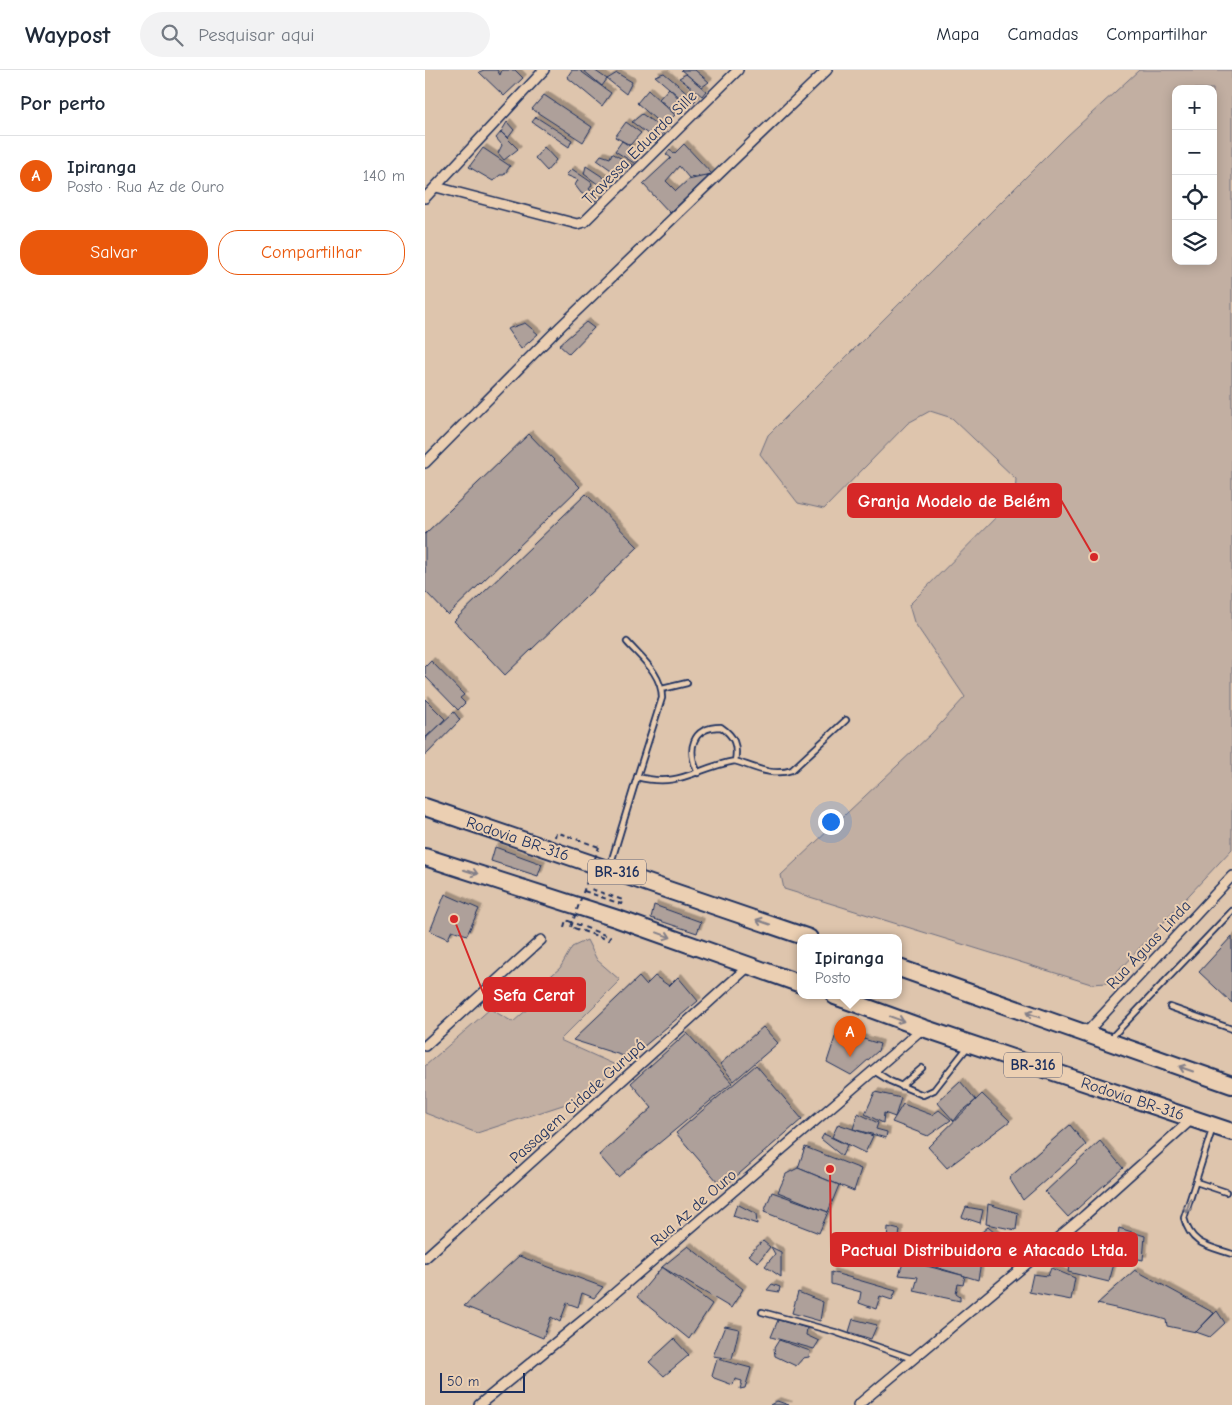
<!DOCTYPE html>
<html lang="pt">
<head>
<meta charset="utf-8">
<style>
  :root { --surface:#fff; --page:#f2f2f3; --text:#1f2937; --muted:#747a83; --line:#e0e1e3; --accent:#ea580c }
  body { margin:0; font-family:"Comic Neue",sans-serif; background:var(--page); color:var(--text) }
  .controls { position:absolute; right:15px; top:15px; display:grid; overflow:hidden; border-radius:10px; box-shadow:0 2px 12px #0003 }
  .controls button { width:45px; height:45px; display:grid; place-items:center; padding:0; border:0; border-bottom:1px solid var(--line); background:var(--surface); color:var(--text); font:25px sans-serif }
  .scale { position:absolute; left:15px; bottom:12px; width:85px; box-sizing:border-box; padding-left:5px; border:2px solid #1b2f5e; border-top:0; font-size:14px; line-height:18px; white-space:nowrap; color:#1b2f5e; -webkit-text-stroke:4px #ebcfb2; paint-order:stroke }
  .you { position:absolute; left:405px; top:751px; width:18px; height:18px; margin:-12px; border:4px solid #fff; border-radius:50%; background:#1a73e8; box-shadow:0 0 0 8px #1a73e833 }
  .badge { display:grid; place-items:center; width:32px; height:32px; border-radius:50%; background:var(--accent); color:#fff; font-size:16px; font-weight:700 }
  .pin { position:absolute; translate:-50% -41px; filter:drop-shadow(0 1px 2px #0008) }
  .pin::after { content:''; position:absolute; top:26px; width:18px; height:15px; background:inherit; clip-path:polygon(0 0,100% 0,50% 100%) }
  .popup { position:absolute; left:372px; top:864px; width:105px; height:65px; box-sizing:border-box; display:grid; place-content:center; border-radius:10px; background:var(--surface); filter:drop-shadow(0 1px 4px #0005); font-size:16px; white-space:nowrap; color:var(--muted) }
  .popup b { font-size:19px; color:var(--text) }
  .popup::after { content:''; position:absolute; left:50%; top:100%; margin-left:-10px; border:10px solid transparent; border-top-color:var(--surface) }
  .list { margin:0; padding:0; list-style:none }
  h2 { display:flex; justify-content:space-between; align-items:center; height:65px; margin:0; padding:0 20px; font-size:21px }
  h2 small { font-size:16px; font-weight:400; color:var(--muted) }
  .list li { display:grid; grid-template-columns:32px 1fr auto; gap:15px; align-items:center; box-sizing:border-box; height:80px; padding:0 20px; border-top:1px solid var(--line) }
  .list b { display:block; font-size:19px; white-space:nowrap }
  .list p { margin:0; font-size:16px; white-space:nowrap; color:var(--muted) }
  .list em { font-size:16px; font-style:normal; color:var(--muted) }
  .actions { display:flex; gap:10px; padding:15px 20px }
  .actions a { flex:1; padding:11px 0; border:1px solid var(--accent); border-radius:20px; text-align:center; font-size:18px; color:var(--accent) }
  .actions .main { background:var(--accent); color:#fff }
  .icon { flex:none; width:28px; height:28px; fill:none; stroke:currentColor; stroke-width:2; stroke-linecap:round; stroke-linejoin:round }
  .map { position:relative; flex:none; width:807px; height:1335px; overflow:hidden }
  header { display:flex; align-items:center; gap:30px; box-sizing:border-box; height:70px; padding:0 25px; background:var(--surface); border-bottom:1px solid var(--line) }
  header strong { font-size:24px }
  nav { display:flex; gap:28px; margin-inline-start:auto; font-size:18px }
  .search { width:350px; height:45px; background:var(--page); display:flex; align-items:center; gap:12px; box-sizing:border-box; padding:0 18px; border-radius:28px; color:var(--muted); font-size:19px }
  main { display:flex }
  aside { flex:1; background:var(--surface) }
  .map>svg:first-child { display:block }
  .green { fill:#c2afa2; stroke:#6e6f80; fill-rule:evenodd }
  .building { fill:#aea09a; stroke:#1b2f5e; filter:url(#shadow) }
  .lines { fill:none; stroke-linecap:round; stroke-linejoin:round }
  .lane-casing { stroke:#1b2f5e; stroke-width:8 }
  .street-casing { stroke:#1b2f5e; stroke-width:12 }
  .highway-casing { stroke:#1b2f5e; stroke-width:20 }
  .path { stroke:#1b2f5e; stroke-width:2; stroke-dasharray:5 4; stroke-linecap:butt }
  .lane { stroke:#ebcfb2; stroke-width:4.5 }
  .street { stroke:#ebcfb2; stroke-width:9 }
  .highway { stroke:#ebcfb2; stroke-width:16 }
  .path-bridge { stroke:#1b2f5e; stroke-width:2; stroke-dasharray:5 4; stroke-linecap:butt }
  .oneway { stroke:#837f88 }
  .labels { text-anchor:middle; stroke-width:4; stroke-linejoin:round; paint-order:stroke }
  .shield { fill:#ebcfb2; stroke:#595f77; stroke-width:1 }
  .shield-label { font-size:15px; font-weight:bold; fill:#1b2f5e }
  .street-label { font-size:16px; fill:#1b2f5e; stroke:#ebcfb2 }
  .leader { fill:none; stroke:#d62828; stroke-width:2 }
  .callout-dot { fill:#d62828; stroke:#ebcfb2; stroke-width:2 }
  .callout { fill:#d62828; stroke:#d62828; stroke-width:2 }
  .callout-label { font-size:18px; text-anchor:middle; font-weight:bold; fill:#fff }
</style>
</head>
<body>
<header>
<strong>Waypost</strong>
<div class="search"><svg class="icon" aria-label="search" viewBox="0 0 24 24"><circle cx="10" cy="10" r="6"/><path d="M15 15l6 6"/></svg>Pesquisar aqui</div>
<nav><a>Mapa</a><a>Camadas</a><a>Compartilhar</a></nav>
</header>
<main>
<aside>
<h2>Por perto<small></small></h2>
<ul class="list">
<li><span class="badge">A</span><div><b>Ipiranga</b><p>Posto · Rua Az de Ouro</p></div><em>140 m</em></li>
</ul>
<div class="actions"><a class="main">Salvar</a><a>Compartilhar</a></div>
</aside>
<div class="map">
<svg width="807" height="1335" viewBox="0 0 807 1335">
  <defs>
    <filter id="shadow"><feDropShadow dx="3.5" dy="-3.5" stdDeviation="0" flood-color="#0004"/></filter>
  </defs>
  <rect width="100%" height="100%" fill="#dec5ad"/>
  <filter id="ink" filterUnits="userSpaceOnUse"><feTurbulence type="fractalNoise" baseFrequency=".02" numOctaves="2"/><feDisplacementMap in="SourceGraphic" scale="10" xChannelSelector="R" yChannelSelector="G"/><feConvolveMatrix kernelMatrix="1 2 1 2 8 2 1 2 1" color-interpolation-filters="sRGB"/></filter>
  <g filter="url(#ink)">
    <g class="green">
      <path d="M714 0H807V779L682 913 666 914 359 819 356 805 506 664 540 627 489 552 484 535 590 428 591 409 527 348 505 341 483 353 399 439 373 433 335 384 343 365 642 66ZM751 19H788V191H751Z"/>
      <path d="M162 870 172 890 195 910 135 970 195 997 147 1032 52 1063 0 1043V996L65 939 88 952 114 929 121 910 135 898 147 877Z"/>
    </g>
    <g class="building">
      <path d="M59 0H72L75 5 77 0H90L98 8 79 26 54 2Z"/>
      <path d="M147 0H154L186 23 177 36 142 7Z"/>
      <path d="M158 0H169L182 9 177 16Z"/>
      <path d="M256 0H270L284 12 277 17Z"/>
      <path d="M192 3 207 12 201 24 182 9Z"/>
      <path d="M239 3 271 30 265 36 230 6Z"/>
      <path d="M261 4 281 21 277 26 254 8Z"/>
      <path d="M244 18 259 34 250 43 234 29Z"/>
      <path d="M223 20 250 45 238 56 212 33Z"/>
      <path d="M119 25 167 57 158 72 107 39Z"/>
      <path d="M217 44 234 56 242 58 232 71 207 52Z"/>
      <path d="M111 47 147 70 144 77 107 52Z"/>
      <path d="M82 52 89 60 83 68 76 62Z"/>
      <path d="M201 52 216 63 205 75 190 67Z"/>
      <path d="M76 62 93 79 79 90 73 83 77 75 71 68Z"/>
      <path d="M197 71 215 83 209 93 190 81Z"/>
      <path d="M259 74 287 104 264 108 254 96 241 111 251 121 263 110 285 105 245 143 218 114 246 88 241 84 245 79 249 84Z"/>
      <path d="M119 77 131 90 122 101 110 88Z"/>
      <path d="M58 78 85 96 79 105H75L68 111 44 97Z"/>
      <path d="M187 83 207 95 199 109 172 90 176 85 185 88Z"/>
      <path d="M161 96 184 111 181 120 159 104Z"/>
      <path d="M147 99 166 112 167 115 164 119 174 128 170 131 156 123 150 115 153 110 141 105Z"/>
      <path d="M161 252 169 258 144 284 134 275Z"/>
      <path d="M100 253 113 264 96 279 82 259Z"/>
      <path d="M104 364 155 417 23 545 0 521V464Z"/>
      <path d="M161 424 213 477 80 605 29 551Z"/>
      <path d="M6 591 39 625 35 628 40 633 33 640 0 606V597Z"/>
      <path d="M0 629 20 649 0 668Z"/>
      <path d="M29 642 35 650 0 686V669Z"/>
      <path d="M70 777 117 794 113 806 66 791Z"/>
      <path d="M20 824 54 839 42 865 27 860 23 869 5 861Z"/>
      <path d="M229 835 276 852 272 863 226 848Z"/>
      <path d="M807 866V933L774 902Z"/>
      <path d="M230 906 244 916 253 907 273 931 205 988 148 970 214 907 221 915Z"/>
      <path d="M338 957 353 973 309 1011 295 994Z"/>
      <path d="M412 961 455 974 453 981 426 1005 402 992Z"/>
      <path d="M262 963 307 1013 193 1107 174 1085 227 1038 206 1013Z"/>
      <path d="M331 995 377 1049 298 1118 251 1063Z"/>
      <path d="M535 1011 551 1030 535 1043 529 1051 512 1032Z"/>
      <path d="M450 1022 476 1028 470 1047 459 1043 458 1053 440 1044Z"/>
      <path d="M557 1024 585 1051 522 1098 503 1077Z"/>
      <path d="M478 1034 507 1045 514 1040 526 1050 503 1066 467 1052Z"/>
      <path d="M433 1043 453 1053 451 1059 462 1062 461 1068 428 1059Z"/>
      <path d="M413 1054 448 1066 440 1083 407 1067Z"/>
      <path d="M645 1055 661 1075 598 1130 584 1108Z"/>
      <path d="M399 1064 422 1075 417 1086 396 1069Z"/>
      <path d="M675 1071 698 1098 643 1147 620 1122Z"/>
      <path d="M380 1077 436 1099 429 1121 373 1098Z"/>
      <path d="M373 1098 414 1115 403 1142 353 1122 361 1104Z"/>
      <path d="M347 1122 403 1142 394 1163 339 1142Z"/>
      <path d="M312 1134 331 1144 332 1154 308 1146Z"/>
      <path d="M563 1134 593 1143 591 1160 561 1154Z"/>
      <path d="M541 1137 558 1140 555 1153 537 1147Z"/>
      <path d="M463 1157 475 1160 472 1180 485 1186V1191L461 1187Z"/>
      <path d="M563 1157 578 1170 565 1182 551 1167Z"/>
      <path d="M694 1158 720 1166 718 1190 690 1184Z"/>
      <path d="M501 1167 557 1186 553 1210 494 1192Z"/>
      <path d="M338 1171 345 1177 333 1192 323 1185Z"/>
      <path d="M668 1171 676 1172 673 1185 690 1190 684 1212 643 1202 647 1178 666 1182Z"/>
      <path d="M263 1176 318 1219 306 1238 237 1197Z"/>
      <path d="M346 1177 356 1182V1207L340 1196 350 1184Z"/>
      <path d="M94 1186 178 1217 169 1228 157 1223 153 1237 142 1233 135 1252 126 1247 118 1268 39 1236Z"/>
      <path d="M479 1190 540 1206 538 1215 533 1214 531 1224 535 1227V1231L489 1221 493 1207 474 1205Z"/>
      <path d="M237 1197 287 1234 264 1269 212 1227Z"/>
      <path d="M626 1198 650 1208 646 1230 604 1222 608 1204 623 1206Z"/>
      <path d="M710 1200 789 1243 771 1262 742 1256 741 1250 731 1247 672 1234Z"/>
      <path d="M406 1202 471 1221 467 1230 455 1226 451 1239 434 1233 436 1222 406 1214Z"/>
      <path d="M347 1214 355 1217 354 1222 342 1220Z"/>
      <path d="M373 1222 398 1232 395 1251 367 1243Z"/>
      <path d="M792 1241 800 1253 785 1267 771 1262Z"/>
      <path d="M428 1249 452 1255 446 1269 424 1262Z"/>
      <path d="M353 1250 382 1258 381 1265 394 1271 389 1279 346 1267Z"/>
      <path d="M300 1256 314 1259 307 1289 288 1286Z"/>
      <path d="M249 1269 264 1285 239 1306 224 1292Z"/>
      <path d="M354 1270 385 1281 384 1287 378 1288 371 1296 350 1286 349 1278Z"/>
      <path d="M292 1289 326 1298 320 1318 315 1319 317 1311 310 1309 308 1315 289 1308 287 1306Z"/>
      <path d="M352 1331 364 1335H345Z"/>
    </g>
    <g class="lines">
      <defs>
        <g id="lane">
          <path d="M202 572C217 589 237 604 237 628L212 707C256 718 270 698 310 691 313 675 309 666 296 657 266 657 262 680 273 703"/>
          <path d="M237 619 262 613"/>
          <path d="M310 691C329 697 347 707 367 700L421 650"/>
          <path d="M185 796 212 707"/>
          <path d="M745 937 807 959"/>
          <path d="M686 968 807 841"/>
          <path d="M449 1001 465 1011 498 1025 509 1020 542 978"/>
          <path d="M476 1016 497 998"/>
          <path d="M787 1060 759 1148C766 1175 783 1176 807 1184"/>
          <path d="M771 1112 801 1122"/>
          <path d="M337 1242 410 1262 488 1289"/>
        </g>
        <g id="street">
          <path d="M11 117 152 154 159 152 313 0"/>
          <path d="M0 128 119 0"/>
          <path d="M0 393 136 256 402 0"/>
          <path d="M661 963 807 806"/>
          <path d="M0 976 116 870"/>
          <path d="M0 1188 324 896"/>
          <path d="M54 1335 162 1247 498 958"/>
          <path d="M433 1335 659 1146 768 1048"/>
        </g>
        <g id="highway">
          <path d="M0 737 384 868"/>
          <path d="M0 787 193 849 376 914"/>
          <path d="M474 898 807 1015"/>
          <path d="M410 926 498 958 807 1062"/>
        </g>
      </defs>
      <use href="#lane" class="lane-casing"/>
      <use href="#street" class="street-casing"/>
      <use href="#highway" class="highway-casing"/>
      <g class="path">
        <path d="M130 767 131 762 174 777"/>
        <path d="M159 821 196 834 198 830 163 818"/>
        <path d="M139 857 141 850 185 867 184 870 146 857"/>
      </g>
      <use href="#lane" class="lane"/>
      <use href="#street" class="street"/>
      <use href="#highway" class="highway"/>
      <path class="path-bridge" d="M146 857 174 777"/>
    </g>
    <defs><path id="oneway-shaft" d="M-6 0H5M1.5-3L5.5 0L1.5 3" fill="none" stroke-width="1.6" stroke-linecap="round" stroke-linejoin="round" transform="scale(1.25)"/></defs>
    <g class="oneway">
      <use href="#oneway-shaft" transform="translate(46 802) rotate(18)"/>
      <use href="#oneway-shaft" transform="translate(338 852) rotate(-161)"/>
      <use href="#oneway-shaft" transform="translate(239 865) rotate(20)"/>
      <use href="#oneway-shaft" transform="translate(608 945) rotate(-161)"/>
      <use href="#oneway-shaft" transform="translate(472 949) rotate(20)"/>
      <use href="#oneway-shaft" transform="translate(761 999) rotate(-161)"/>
      <use href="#oneway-shaft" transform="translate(763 1136) rotate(107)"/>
    </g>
  </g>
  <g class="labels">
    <g class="shield">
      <rect x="163" y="789.5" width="58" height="25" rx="4"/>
      <rect x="579" y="982.5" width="58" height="25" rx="4"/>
    </g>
    <g class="shield-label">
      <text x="192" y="807">BR-316</text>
      <text x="608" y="1000">BR-316</text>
    </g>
    <g class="street-label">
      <text transform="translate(214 77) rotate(-45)" y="6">Travessa Eduardo Sille</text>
      <text transform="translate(93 768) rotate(19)" y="6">Rodovia BR-316</text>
      <text transform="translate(723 874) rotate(-47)" y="6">Rua Águas Linda</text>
      <text transform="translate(708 1028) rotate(18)" y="6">Rodovia BR-316</text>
      <text transform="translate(152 1031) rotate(-42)" y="6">Passagem Cidade Gurupá</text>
      <text transform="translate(268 1137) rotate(-41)" y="6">Rua Az de Ouro</text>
    </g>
  </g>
  <path class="leader" d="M669 487L636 430M29 849L59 925M405 1099L406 1179"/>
  <g class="callout-dot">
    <circle cx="669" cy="487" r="5"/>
    <circle cx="29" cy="849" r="5"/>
    <circle cx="405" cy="1099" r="5"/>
  </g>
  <g class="callout">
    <rect x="423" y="414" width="213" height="33" rx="5"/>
    <rect x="59" y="908" width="101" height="33" rx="5"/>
    <rect x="406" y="1163" width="306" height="33" rx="5"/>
  </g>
  <g class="callout-label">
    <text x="529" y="437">Granja Modelo de Belém</text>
    <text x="109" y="931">Sefa Cerat</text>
    <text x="559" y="1186">Pactual Distribuidora e Atacado Ltda.</text>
  </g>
</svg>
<div class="controls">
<button>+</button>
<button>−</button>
<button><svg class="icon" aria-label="locate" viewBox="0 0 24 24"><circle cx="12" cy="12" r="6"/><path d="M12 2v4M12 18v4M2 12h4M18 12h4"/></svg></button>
<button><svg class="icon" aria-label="layers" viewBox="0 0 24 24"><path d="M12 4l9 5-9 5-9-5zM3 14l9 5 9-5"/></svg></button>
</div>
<div class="scale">50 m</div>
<div class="you"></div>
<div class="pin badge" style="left:425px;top:987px">A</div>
<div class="popup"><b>Ipiranga</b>Posto</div>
</div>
</main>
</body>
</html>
